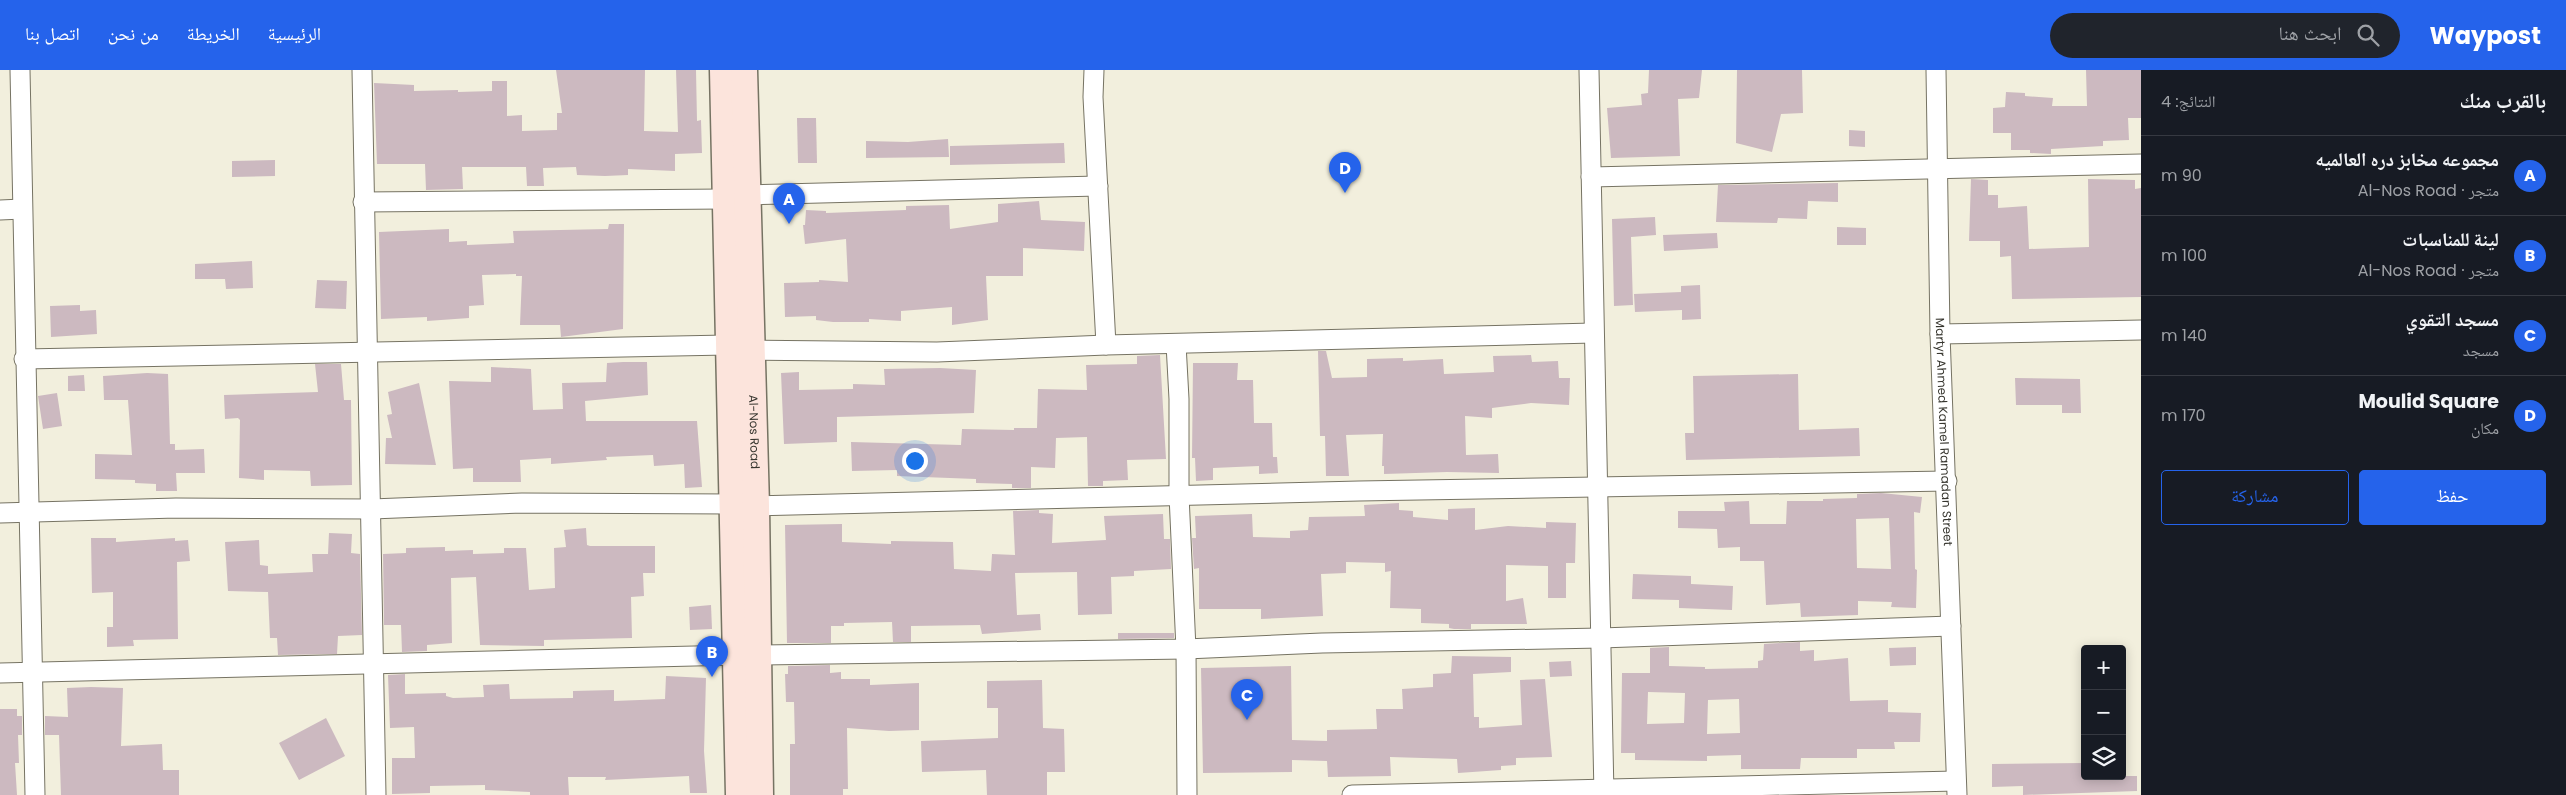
<!DOCTYPE html>
<html lang="ar">
<head>
<meta charset="utf-8">
<style>
  :root { --surface:#171b24; --page:#20242c; --text:#f1f3f6; --muted:#9ea1a6; --line:#363941; --accent:#2563eb }
  body { margin:0; font-family:Poppins,"Noto Naskh Arabic",sans-serif; background:var(--page); color:var(--text); direction:rtl }
  .controls { position:absolute; right:15px; bottom:15px; display:grid; overflow:hidden; border-radius:5px; box-shadow:0 2px 12px #0003 }
  .controls button { width:45px; height:45px; display:grid; place-items:center; padding:0; border:0; border-bottom:1px solid var(--line); background:var(--surface); color:var(--text); font:25px sans-serif }
  .you { position:absolute; left:914px; top:390px; width:18px; height:18px; margin:-12px; border:4px solid #fff; border-radius:50%; background:#1a73e8; box-shadow:0 0 0 8px #1a73e833 }
  .badge { display:grid; place-items:center; width:32px; height:32px; border-radius:50%; background:var(--accent); color:#fff; font-size:16px; font-weight:700 }
  .pin { position:absolute; translate:-50% -41px; filter:drop-shadow(0 1px 2px #0008) }
  .pin::after { content:''; position:absolute; top:26px; width:18px; height:15px; background:inherit; clip-path:polygon(0 0,100% 0,50% 100%) }
  .list { margin:0; padding:0; list-style:none }
  h2 { display:flex; justify-content:space-between; align-items:center; height:65px; margin:0; padding:0 20px; font-size:21px }
  h2 small { font-size:16px; font-weight:400; color:var(--muted) }
  .list li { display:grid; grid-template-columns:32px 1fr auto; gap:15px; align-items:center; box-sizing:border-box; height:80px; padding:0 20px; border-top:1px solid var(--line) }
  .list b { display:block; font-size:19px; white-space:nowrap }
  .list p { margin:0; font-size:16px; white-space:nowrap; color:var(--muted) }
  .list em { font-size:16px; font-style:normal; color:var(--muted) }
  .actions { display:flex; gap:10px; padding:15px 20px }
  .actions a { flex:1; padding:11px 0; border:1px solid var(--accent); border-radius:5px; text-align:center; font-size:18px; color:var(--accent) }
  .actions .main { background:var(--accent); color:#fff }
  .icon { flex:none; width:28px; height:28px; fill:none; stroke:currentColor; stroke-width:2; stroke-linecap:round; stroke-linejoin:round }
  .map { position:relative; flex:none; width:2141px; height:725px; overflow:hidden; direction:ltr }
  header { display:flex; align-items:center; gap:30px; box-sizing:border-box; height:70px; padding:0 25px; background:var(--accent); color:#fff }
  header strong { font-size:24px }
  nav { display:flex; gap:28px; margin-inline-start:auto; font-size:18px }
  .search { width:350px; height:45px; background:var(--page); display:flex; align-items:center; gap:12px; box-sizing:border-box; padding:0 18px; border-radius:28px; color:var(--muted); font-size:19px }
  main { display:flex }
  aside { flex:1; background:var(--surface) }
  .map>svg:first-child { display:block }
  .building { fill:#ccb9c0; fill-rule:evenodd }
  .lines { fill:none; stroke-linecap:round; stroke-linejoin:round }
  .minor-casing { stroke:#767363; stroke-width:21 }
  .secondary-casing { stroke:#767363; stroke-width:29 }
  .minor { stroke:#fff; stroke-width:19 }
  .secondary { stroke:#fce4dc; stroke-width:26 }
  .labels { text-anchor:middle; stroke-width:5; stroke-linejoin:round; paint-order:stroke }
  .street-label { font-size:12px; fill:#37362f; stroke:#fffcee }
</style>
</head>
<body>
<header>
<strong>Waypost</strong>
<div class="search"><svg class="icon" aria-label="search" viewBox="0 0 24 24"><circle cx="10" cy="10" r="6"/><path d="M15 15l6 6"/></svg>ابحث هنا</div>
<nav><a>الرئيسية</a><a>الخريطة</a><a>من نحن</a><a>اتصل بنا</a></nav>
</header>
<main>
<aside>
<h2>بالقرب منك<small>النتائج: 4</small></h2>
<ul class="list">
<li><span class="badge">A</span><div><b>مجموعه مخابز دره العالميه</b><p>متجر · Al-Nos Road</p></div><em>90 m</em></li>
<li><span class="badge">B</span><div><b>لينة للمناسبات</b><p>متجر · Al-Nos Road</p></div><em>100 m</em></li>
<li><span class="badge">C</span><div><b>مسجد التقوي</b><p>مسجد</p></div><em>140 m</em></li>
<li><span class="badge">D</span><div><b>Moulid Square</b><p>مكان</p></div><em>170 m</em></li>
</ul>
<div class="actions"><a class="main">حفظ</a><a>مشاركة</a></div>
</aside>
<div class="map">
<svg width="2141" height="725" viewBox="0 0 2141 725">
  <rect width="100%" height="100%" fill="#f2efdd"/>
  <g class="building">
    <path d="M556 0H645L644 61 678 62 676 0H696L697 51 701 50 702 83 675 84V101L628 99V105L605 106 577 105 576 97 543 98 544 116H527L526 97H462L463 119 426 120 425 94H377L374 13 414 15V21L458 20V22L492 21V11H507V46L522 45V61L557 60V43H562Z"/>
    <path d="M1649 0H1702L1699 28 1678 29 1680 86 1611 88 1607 38 1642 35 1641 24 1648 23Z"/>
    <path d="M1737 0H1802L1803 43 1781 44 1772 82 1736 73Z"/>
    <path d="M2086 0H2141V48H2128L2129 70 2103 71V76L2051 79V84L2030 83V80H2011V63H1993V38L2005 37 2006 22 2025 23V26L2053 28 2052 36H2087Z"/>
    <path d="M797 48H816L817 93H798Z"/>
    <path d="M1849 60 1865 61V77L1849 76Z"/>
    <path d="M948 69 949 87 866 88V71L908 72Z"/>
    <path d="M1064 73 1065 93 950 95V76Z"/>
    <path d="M275 90V106L232 107V91Z"/>
    <path d="M1971 109 1988 110V125H1998V138L2027 136 2029 179 2089 177 2088 109 2135 110V119L2141 118V227L2012 229 2011 186 2000 187V171H1969Z"/>
    <path d="M1838 113V132L1808 131 1807 149 1778 148 1777 153 1716 152 1718 115Z"/>
    <path d="M1039 131 1041 150 1085 152 1084 181 1023 178V206H986L988 250 952 255V237L901 241V251L869 249V252H833L816 250V246L785 247 784 213 819 212V210L848 212 846 169 805 174 803 155H805L806 140 826 141V143L906 140V136L949 135 950 159 998 152V134Z"/>
    <path d="M1655 147 1656 165 1631 167 1633 235 1614 236 1612 149Z"/>
    <path d="M609 154H624L623 259 561 267 560 255H520L522 206H516V204L482 205 484 235 469 236V248L427 251V247L381 249 379 162 449 159V172L467 171V175L514 173 513 161 608 159Z"/>
    <path d="M1837 157 1866 158V175H1837Z"/>
    <path d="M1717 163 1718 178 1664 181 1663 165Z"/>
    <path d="M252 191 253 218 226 219 225 209H195V194Z"/>
    <path d="M317 210 347 211 346 239 315 238Z"/>
    <path d="M1700 215 1701 249 1682 250V240L1635 242 1634 224 1681 222V216Z"/>
    <path d="M80 235V241L96 240 97 264 51 267 50 236Z"/>
    <path d="M1318 281H1326L1332 308 1367 307V289L1403 288V291L1443 289 1444 304 1494 302 1493 286 1531 285 1532 292 1558 291 1559 308H1570L1569 335 1531 333 1492 338V348L1465 346 1466 385 1498 384 1499 403 1447 402 1384 404V396H1382L1383 364 1346 365 1349 406H1326L1325 366H1320Z"/>
    <path d="M1160 285 1166 389 1127 390 1128 410 1103 411V416H1088L1087 367 1056 368 1055 398 1031 397V418H1012V414L976 413V409L897 406V400L852 401 851 372 961 375 962 359 1014 360V358H1037L1038 319 1087 320 1086 295 1137 294V286Z"/>
    <path d="M623 292H647L648 325 585 331 586 351H697L702 417 685 418 684 394 654 396 653 385 606 387 607 390 551 394V388L520 390 521 412H473V398L453 399 449 311 491 312V297L531 299 533 340 563 339 562 313 606 312 607 293Z"/>
    <path d="M1193 293H1238L1237 310H1253L1254 353H1272L1273 387H1277L1278 403 1259 404V396L1213 398V410L1196 411 1195 388H1192Z"/>
    <path d="M315 294H341L344 330H351L352 415 311 416 310 401 264 400V410L239 408 240 350 238 348 225 349 224 325 318 322Z"/>
    <path d="M940 298 976 300 974 343 837 347V372L784 374 781 303 799 302V320L853 319V314L885 315 884 299Z"/>
    <path d="M147 303 168 304 170 374H175V380L204 379 205 403H176L177 421H156V414L135 413V410L95 409V384L132 385 128 330H104L103 306Z"/>
    <path d="M1798 304 1799 360 1859 358 1860 386 1686 390 1685 363H1694L1693 306Z"/>
    <path d="M84 305 85 321H68V306Z"/>
    <path d="M2015 308 2080 309 2081 343H2062V335H2016Z"/>
    <path d="M419 313 436 395 385 394 386 368H392L387 345 392 344 388 322Z"/>
    <path d="M57 323 62 356 43 359 38 326Z"/>
    <path d="M1881 423 1922 427 1920 443 1914 442 1915 499 1917 500 1916 538 1891 537 1892 532 1858 531V545L1801 547 1800 533 1766 535 1764 491H1740V477L1718 478 1717 459 1678 458V441H1725L1724 432 1749 431 1750 454H1786L1787 431H1823V429L1857 428V424ZM1889 448 1891 499 1857 498 1856 449Z"/>
    <path d="M1399 433V440L1413 441V447L1448 450V439L1475 438V460L1508 456 1546 458V452L1576 453 1575 493H1566V528H1548V496L1506 495V531L1523 528 1527 554H1471V559H1454L1449 558V554L1421 553V539L1390 538 1391 501 1385 502V493L1346 492V503L1321 504 1323 546 1261 549V539H1199V498L1194 499 1192 468H1196L1195 446 1252 444 1253 467 1290 468V461L1308 460 1309 447 1365 446 1364 435Z"/>
    <path d="M1039 440V443L1053 444 1052 473 1106 470 1104 446 1163 444 1164 469H1170L1171 499 1134 501V506L1111 507 1112 544 1078 545 1077 502 1015 503 1017 545 1040 544 1041 560 982 564 980 555 911 556V572H893L892 552 844 553V556H831V573H787L785 455 842 454V472L891 474V471L953 472 954 499 991 501 992 484 1015 485 1013 441Z"/>
    <path d="M586 458 587 475 590 476H655V503H643L644 526 631 527 632 568 544 570V576L480 575 476 507 451 508 452 573 427 575V581L402 582 401 555H384L383 484 406 483V478L445 477V481L473 480V484L504 483V478H526L529 520 555 518 554 478 566 477 564 460Z"/>
    <path d="M329 463 352 464 351 483 360 484 362 565 338 566 337 584 278 585 277 568H270L268 522 228 521 225 472 259 470 260 495 268 496V504L313 502 312 484H328Z"/>
    <path d="M91 468H116V472L175 468V471L188 470 190 491 177 492 178 569 133 570 134 576 107 577V557H113V522L92 523Z"/>
    <path d="M1633 504 1691 506V514L1733 516 1732 540 1679 538V530L1632 529Z"/>
    <path d="M711 535 712 559 690 560 689 537Z"/>
    <path d="M1118 563H1174V568L1118 569Z"/>
    <path d="M1800 572V581L1814 580V591L1848 588 1850 631 1888 630V642L1921 643 1920 672H1894L1895 679H1857V688H1801L1800 699H1741V685L1707 686V691L1635 690V683H1621L1622 603H1650V578L1669 577V596L1705 597V599L1758 598V591L1763 590 1764 574ZM1648 622 1685 623 1684 653 1647 654ZM1739 629 1740 663 1707 664 1708 630Z"/>
    <path d="M1916 577V595L1890 596 1889 578Z"/>
    <path d="M1452 586 1511 587V602L1473 604 1474 647H1479V658L1522 655 1520 610 1545 609 1552 687 1516 688V695L1501 696V700L1458 703 1457 689 1390 687 1391 706 1328 707 1327 691 1292 690V702L1203 703 1201 598 1291 596 1292 670 1327 671V660L1377 659 1376 639H1403L1402 619 1433 617V604L1451 603Z"/>
    <path d="M1571 591 1572 606 1550 607 1549 592Z"/>
    <path d="M830 595V603L841 602V609H870V615L919 613V660L889 661 847 658 848 719H843V725H790V674H795L794 632H786L785 604H788V596Z"/>
    <path d="M405 604V624L446 623V626L453 628 484 627 483 615 509 614 510 629 573 628V621L614 620V631L665 629 666 606 706 608 704 681 707 723H690L689 706 605 710 606 707H568L569 725H530V722L485 720V715L430 716V723L392 724V688H415L414 657 390 658 388 605Z"/>
    <path d="M1042 610 1043 658 1064 659 1065 702H1047V725H987L986 700 922 702 921 671 998 668V638H987V611Z"/>
    <path d="M91 617 123 618 121 676 162 674 163 700H179V725H61L59 665H45V646L68 647 67 618Z"/>
    <path d="M0 639H17V646H22V665H18L19 693H15L17 725H0Z"/>
    <path d="M326 648 345 686 299 710 279 673Z"/>
    <path d="M2085 693V706H2137V721L2023 725V716L1992 717V694Z"/>
  </g>
  <g class="lines">
    <defs>
      <g id="minor">
        <path d="M20 0 35 725"/>
        <path d="M362 0 376 725"/>
        <path d="M1094 0 1093 27 1106 275"/>
        <path d="M1589 0 1604 725"/>
        <path id="s1" d="M1936 0 1940 264 1957 725"/>
        <path d="M1591 107 2141 94"/>
        <path d="M746 125 1098 116"/>
        <path d="M363 132 725 129"/>
        <path d="M0 140 22 139"/>
        <path d="M1940 264 2141 260"/>
        <path d="M1176 274 1179 329V425L1186 579 1187 725"/>
        <path d="M750 280 937 282 1106 275 1593 263"/>
        <path d="M24 289 727 275"/>
        <path d="M756 436 1359 421 1947 411"/>
        <path d="M0 443 176 438 372 439 522 433 733 434"/>
        <path d="M757 585 1186 579 1322 573 1601 568 1951 556"/>
        <path d="M0 603 736 585"/>
        <path d="M1352 725 1956 711"/>
      </g>
      <g id="secondary">
        <path d="M723 0 739 725"/>
        <path id="s2" d="M744 0 756 436 760 725"/>
      </g>
    </defs>
    <use href="#minor" class="minor-casing"/>
    <use href="#secondary" class="secondary-casing"/>
    <use href="#minor" class="minor"/>
    <use href="#secondary" class="secondary"/>
  </g>
  <g class="labels">
    <g class="street-label">
      <text dy="4" stroke="none"><textPath href="#s2" startOffset="362">Al-Nos Road</textPath></text>
      <text dy="4" stroke="none"><textPath href="#s1" startOffset="362">Martyr Ahmed Kamel Ramadan Street</textPath></text>
    </g>
  </g>
</svg>
<div class="controls">
<button>+</button>
<button>−</button>
<button><svg class="icon" aria-label="layers" viewBox="0 0 24 24"><path d="M12 4l9 5-9 5-9-5zM3 14l9 5 9-5"/></svg></button>
</div>
<div class="you"></div>
<div class="pin badge" style="left:789px;top:154px">A</div>
<div class="pin badge" style="left:712px;top:607px">B</div>
<div class="pin badge" style="left:1247px;top:650px">C</div>
<div class="pin badge" style="left:1345px;top:123px">D</div>
</div>
</main>
</body>
</html>
